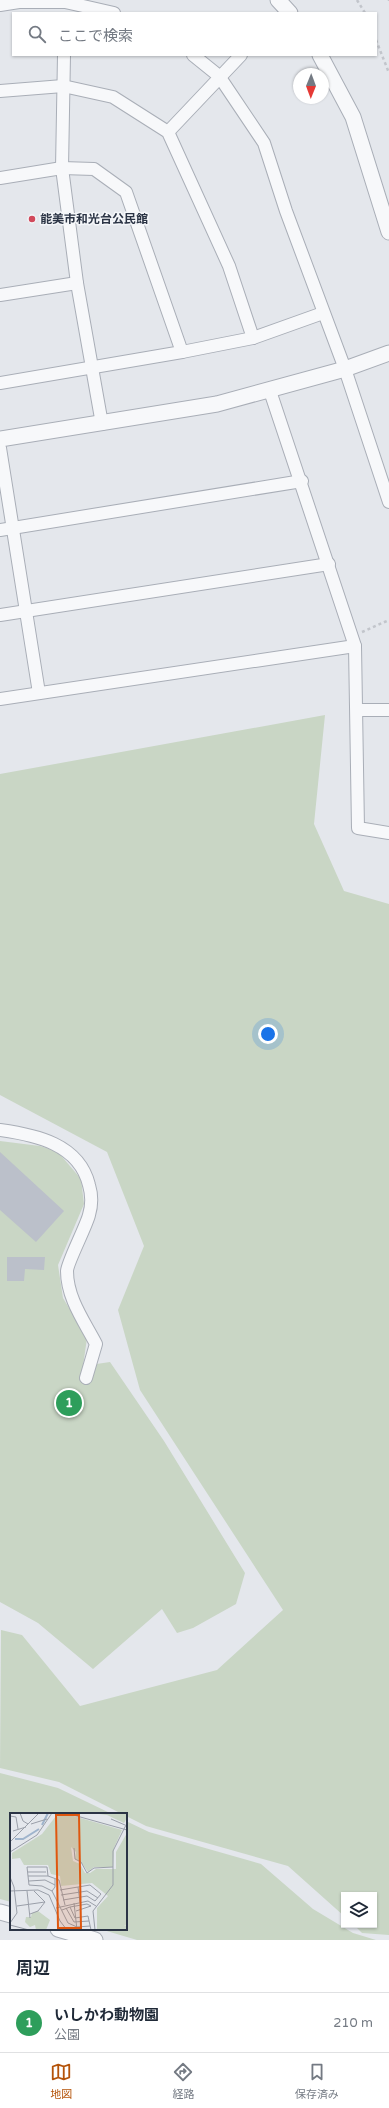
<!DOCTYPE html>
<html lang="ja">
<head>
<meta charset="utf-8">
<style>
  :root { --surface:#fff; --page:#f2f2f3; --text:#1f2937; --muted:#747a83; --line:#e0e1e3; --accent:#b45309 }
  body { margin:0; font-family:"Varela Round","Noto Sans JP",sans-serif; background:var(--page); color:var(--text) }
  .controls { position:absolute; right:12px; bottom:12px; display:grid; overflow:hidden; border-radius:0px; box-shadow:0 1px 3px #0004 }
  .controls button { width:36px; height:36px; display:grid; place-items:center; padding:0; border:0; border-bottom:1px solid var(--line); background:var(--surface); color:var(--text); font:20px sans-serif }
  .compass { position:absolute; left:293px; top:68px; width:36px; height:36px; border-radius:50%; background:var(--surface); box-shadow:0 1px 3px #0004; rotate:181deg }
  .you { position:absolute; left:268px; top:1034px; width:14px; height:14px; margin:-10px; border:3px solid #fff; border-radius:50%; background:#1a73e8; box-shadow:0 0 0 6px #1a73e833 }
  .badge { display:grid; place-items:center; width:26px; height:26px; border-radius:50%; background:var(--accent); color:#fff; font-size:13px; font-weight:700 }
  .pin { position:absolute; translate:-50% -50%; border:2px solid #fff; box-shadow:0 1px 4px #0006 }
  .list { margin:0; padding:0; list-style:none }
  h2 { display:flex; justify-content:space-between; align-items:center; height:52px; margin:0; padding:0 16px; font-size:17px }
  h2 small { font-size:13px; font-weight:400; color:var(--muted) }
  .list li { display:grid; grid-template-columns:26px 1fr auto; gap:12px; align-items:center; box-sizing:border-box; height:60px; padding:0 16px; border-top:1px solid var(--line) }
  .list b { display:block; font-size:15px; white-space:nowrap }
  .list p { margin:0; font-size:13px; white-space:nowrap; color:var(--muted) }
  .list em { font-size:13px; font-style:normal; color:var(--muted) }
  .icon { flex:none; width:22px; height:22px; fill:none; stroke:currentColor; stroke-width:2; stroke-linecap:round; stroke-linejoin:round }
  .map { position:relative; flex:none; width:389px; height:1940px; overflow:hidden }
  .search { position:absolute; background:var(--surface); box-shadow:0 1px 3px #0004; left:12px; right:12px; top:12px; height:44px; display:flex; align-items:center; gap:10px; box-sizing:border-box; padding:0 14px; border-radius:0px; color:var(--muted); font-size:15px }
  .sheet { height:112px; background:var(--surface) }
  nav { display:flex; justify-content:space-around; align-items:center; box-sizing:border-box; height:56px; border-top:1px solid var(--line); background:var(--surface); font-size:11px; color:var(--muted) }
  nav a { display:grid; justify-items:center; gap:2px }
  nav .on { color:var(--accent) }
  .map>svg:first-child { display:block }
  .green { fill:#c9d6c5 }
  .building { fill:#bbc0ca }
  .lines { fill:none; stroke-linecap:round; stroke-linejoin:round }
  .minor-casing { stroke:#a9aeb7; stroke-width:14 }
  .tertiary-casing { stroke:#a9aeb7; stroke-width:17 }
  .path { stroke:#c2c5cb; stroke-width:2.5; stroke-dasharray:3 3; stroke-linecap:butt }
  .minor { stroke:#f7f8fa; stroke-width:12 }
  .tertiary { stroke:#f7f8fa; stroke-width:15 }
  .poi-dot { fill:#d1495b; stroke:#f4f6f9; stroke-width:1.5 }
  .labels { text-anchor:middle; stroke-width:3; stroke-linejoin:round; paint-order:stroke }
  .poi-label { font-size:12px; font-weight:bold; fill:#2b3445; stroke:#f4f6f9; text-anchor:start }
  .inset-river { fill:none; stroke:#9fb4cc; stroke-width:2 }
  .inset-road { fill:none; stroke:#9a9fa9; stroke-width:1 }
  .view { fill:#df570f; fill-opacity:0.15; stroke:#df570f; stroke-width:2 }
  .inset-edge { fill:none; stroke:#2b3445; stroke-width:2 }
</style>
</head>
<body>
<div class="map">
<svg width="389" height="1940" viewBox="0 0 389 1940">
  <rect width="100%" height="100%" fill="#e4e7ec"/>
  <g class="green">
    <path d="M325 715 314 824 344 891 389 904V1935L362 1933 354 1925H374V1895H344V1916L288 1866 146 1826 126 1816V1814H122L59 1782 0 1768 1 1630 22 1635 80 1706 217 1670 283 1610 140 1390 118 1310 144 1246 107 1152 0 1095V774Z"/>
    <path d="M0 1141 40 1146 58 1152 81 1179 84 1204 58 1265 63 1298 87 1338 83 1366 110 1362 164 1441 245 1573 236 1604 193 1628 177 1633 162 1609 93 1669 38 1623 0 1602Z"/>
    <path d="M0 1773 58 1788 112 1814H11V1902L0 1899Z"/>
    <path d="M126 1821 149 1832 261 1864 313 1909 353 1933 376 1940H137L100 1929H126Z"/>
  </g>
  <g class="building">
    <path d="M0 1152 64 1211 36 1242 0 1210Z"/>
    <path d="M7 1257H45L44 1270 25 1269 24 1281H7Z"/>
  </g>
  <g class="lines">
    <defs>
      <g id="minor">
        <path d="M0 5 19 2H65L114 13"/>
        <path d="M64 55 62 168 77 283 102 424"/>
        <path d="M193 55 219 76 264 143 286 211 345 369 389 502"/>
        <path d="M0 91 63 86 113 97 168 132 229 266 253 338"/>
        <path d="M168 132 241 55"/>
        <path d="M0 178 62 168 94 169 126 192 182 352 253 338 323 313"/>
        <path d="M0 295 77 283"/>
        <path d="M0 383 182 352"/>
        <path d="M270 391 355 646 358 828 389 833"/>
        <path d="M0 448 39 693"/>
        <path d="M0 530 302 481"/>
        <path d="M0 615 329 564"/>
        <path d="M0 699 355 646"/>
        <path d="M357 710H389"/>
        <path d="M0 1130C36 1135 79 1144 89 1185 92 1195 92 1205 89 1215 86 1227 67 1263 67 1271 67 1298 84 1321 96 1344L86 1378"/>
      </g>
      <g id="tertiary">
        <path d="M278 0 290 13"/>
        <path d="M320 55 353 117 389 232"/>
        <path d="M0 439 217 404 345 369 389 353"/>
        <path d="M0 1912 11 1915"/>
        <path d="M58 1929 95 1940"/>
      </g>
    </defs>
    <use href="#minor" class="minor-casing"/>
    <use href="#tertiary" class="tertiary-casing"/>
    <g class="path">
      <path d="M357 0 365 13"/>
      <path d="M389 0V1"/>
      <path d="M376 40 389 73"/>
      <path d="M362 632 389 620"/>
    </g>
    <use href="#minor" class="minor"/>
    <use href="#tertiary" class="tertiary"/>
  </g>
  <circle class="poi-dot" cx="32" cy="219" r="4"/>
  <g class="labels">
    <g class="poi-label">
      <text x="40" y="223">能美市和光台公民館</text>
    </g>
  </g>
  <g transform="translate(10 1813)">
    <rect width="117" height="117" fill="#e4e7ec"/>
    <path d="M44 0 60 2 112 17 104 35 103 54H84L78 59 70 48 65 46 66 39 61 34 63 48 70 51 75 60H80L86 56H106V39L117 20V111L114 113 117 112V117H87V95L98 83 82 70 51 73 50 63 41 61 38 52H14L10 45 2 46V40L32 21 46 3ZM82 0H117V5L114 10 97 2ZM28 98 40 107 36 117H26L25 112 20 114 15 109 16 104H21L22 100Z" fill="#c9d6c5"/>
    <path class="inset-river" d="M32 12 38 0M5 26H13L29 16"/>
    <path class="inset-road" d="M10 0 13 8 18 11M56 0 117 17M0 3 6 4 8 16M101 6 115 12M21 11 37 6M3 18 16 14M0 29 29 0M64 35 65 46 71 49 77 60 84 55 103 54M0 39 27 22 42 0M18 59H36M18 63H38L49 67 55 92M38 63 37 54H17L19 72 32 73 42 78 58 110 67 114 80 113M0 64 4 74 7 100 0 110M19 68 35 67 45 72M68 74 70 89M50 77 80 72 91 81 85 88 77 83 53 87M0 78 28 77 39 82 50 108 57 117M17 78 20 105M24 78 35 89M42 78 45 74V66M51 82 77 78 88 85M64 90 67 117M7 93 35 89M60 94 77 91 81 93M46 95 78 88 86 93M56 95 64 109 79 108M52 97 60 94 65 105 78 103 81 117M66 98 81 93M20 101 28 98 35 89M0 112 19 117M85 117 83 98 103 72V38L117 10"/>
    <path class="view" d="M46 2H69L71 115H48Z"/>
    <rect width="117" height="117" class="inset-edge"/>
  </g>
</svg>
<div class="controls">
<button><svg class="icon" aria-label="layers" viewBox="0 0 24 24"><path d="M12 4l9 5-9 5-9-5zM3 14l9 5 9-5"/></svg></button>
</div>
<svg class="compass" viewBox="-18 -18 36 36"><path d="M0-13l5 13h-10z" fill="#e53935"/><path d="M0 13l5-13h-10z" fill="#747a83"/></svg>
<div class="you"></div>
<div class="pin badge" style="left:69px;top:1403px;background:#2e9e5b">1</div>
<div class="search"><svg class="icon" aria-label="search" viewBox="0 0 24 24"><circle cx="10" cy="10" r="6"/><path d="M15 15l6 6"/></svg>ここで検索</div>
</div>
<section class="sheet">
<h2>周辺<small></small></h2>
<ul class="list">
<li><span class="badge" style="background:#2e9e5b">1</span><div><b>いしかわ動物園</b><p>公園</p></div><em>210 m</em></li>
</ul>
</section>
<nav>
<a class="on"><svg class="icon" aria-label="map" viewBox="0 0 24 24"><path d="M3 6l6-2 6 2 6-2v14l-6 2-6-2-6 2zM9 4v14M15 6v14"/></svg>地図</a>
<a><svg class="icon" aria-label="directions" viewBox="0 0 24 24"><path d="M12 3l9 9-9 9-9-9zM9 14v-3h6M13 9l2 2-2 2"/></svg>経路</a>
<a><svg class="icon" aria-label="saved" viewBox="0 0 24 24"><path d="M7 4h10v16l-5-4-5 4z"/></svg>保存済み</a>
</nav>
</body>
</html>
